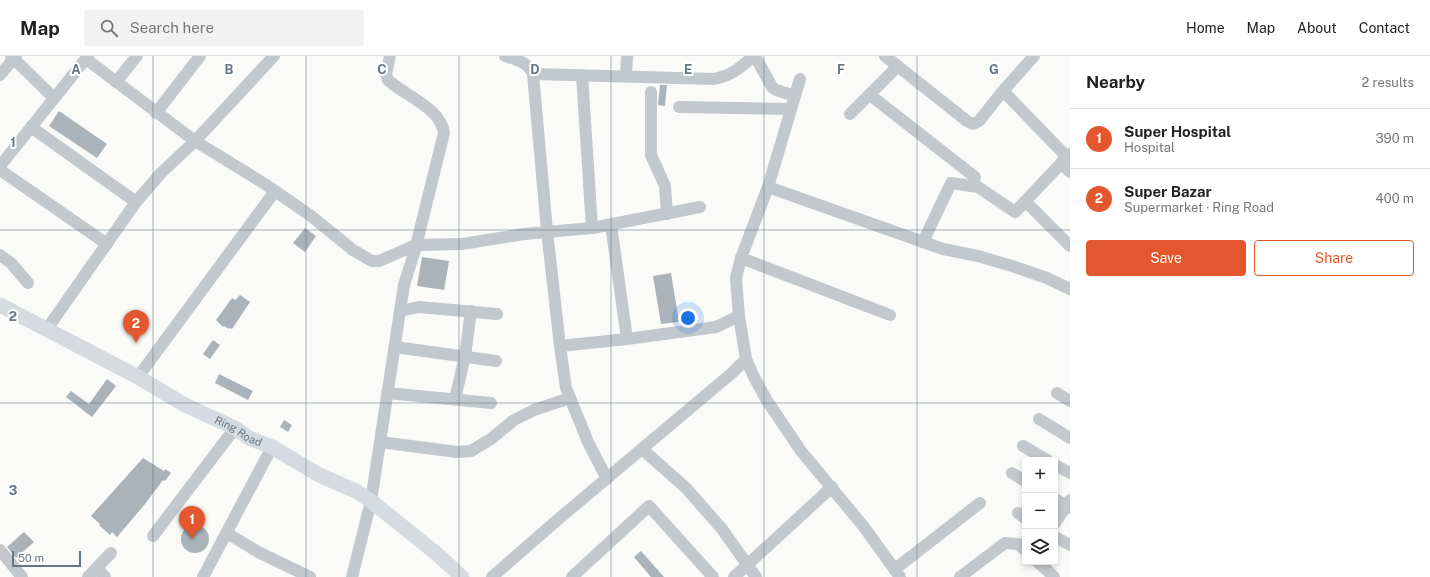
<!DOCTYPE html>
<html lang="en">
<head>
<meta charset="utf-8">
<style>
  :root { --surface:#fff; --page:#f2f2f2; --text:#222; --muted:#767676; --line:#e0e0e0; --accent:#e4572e }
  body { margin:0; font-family:"Public Sans",sans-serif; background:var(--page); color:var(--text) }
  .controls { position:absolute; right:12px; bottom:12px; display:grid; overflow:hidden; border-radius:4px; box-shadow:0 2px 6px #0003 }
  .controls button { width:36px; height:36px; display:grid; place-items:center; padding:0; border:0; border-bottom:1px solid var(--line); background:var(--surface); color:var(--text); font:20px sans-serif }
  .scale { position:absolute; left:12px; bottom:10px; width:69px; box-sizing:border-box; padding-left:4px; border:2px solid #657683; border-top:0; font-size:11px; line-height:14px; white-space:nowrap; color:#657683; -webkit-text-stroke:3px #fff; paint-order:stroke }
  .you { position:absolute; left:688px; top:262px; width:14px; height:14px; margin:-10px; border:3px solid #fff; border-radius:50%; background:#1a73e8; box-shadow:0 0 0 6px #1a73e833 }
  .badge { display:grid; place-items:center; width:26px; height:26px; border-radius:50%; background:var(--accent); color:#fff; font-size:13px; font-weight:700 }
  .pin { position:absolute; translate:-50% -33px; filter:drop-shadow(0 1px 2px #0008) }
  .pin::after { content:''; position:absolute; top:21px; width:14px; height:12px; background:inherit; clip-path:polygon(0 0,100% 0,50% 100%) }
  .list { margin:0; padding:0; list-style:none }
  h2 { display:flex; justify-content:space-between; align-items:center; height:52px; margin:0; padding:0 16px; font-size:17px }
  h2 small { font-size:13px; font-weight:400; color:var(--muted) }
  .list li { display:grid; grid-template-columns:26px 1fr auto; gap:12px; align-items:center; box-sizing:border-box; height:60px; padding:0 16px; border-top:1px solid var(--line) }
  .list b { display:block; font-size:15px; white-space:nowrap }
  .list p { margin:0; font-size:13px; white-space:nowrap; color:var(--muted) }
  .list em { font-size:13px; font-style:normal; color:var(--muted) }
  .actions { display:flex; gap:8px; padding:12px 16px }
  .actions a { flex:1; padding:9px 0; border:1px solid var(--accent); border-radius:4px; text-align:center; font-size:14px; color:var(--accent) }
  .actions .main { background:var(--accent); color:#fff }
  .icon { flex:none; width:22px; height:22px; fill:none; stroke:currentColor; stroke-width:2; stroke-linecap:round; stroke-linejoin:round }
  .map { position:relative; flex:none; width:1070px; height:521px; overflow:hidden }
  header { display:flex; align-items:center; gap:24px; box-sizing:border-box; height:56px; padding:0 20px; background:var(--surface); border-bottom:1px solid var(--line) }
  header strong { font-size:19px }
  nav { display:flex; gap:22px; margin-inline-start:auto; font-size:14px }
  .search { width:280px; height:36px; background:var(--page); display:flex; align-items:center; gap:10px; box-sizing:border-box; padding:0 14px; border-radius:4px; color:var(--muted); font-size:15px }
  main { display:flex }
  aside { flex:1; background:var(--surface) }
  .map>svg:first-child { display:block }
  .building { fill:#aab3b9 }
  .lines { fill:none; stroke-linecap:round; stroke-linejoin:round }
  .minor { stroke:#c3c8cc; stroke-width:12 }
  .major { stroke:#d6dbdf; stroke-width:15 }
  .grid { fill:none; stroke:#657683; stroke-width:1; stroke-opacity:0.55 }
  .labels { text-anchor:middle; stroke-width:4; stroke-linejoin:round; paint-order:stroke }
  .street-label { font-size:11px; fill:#657683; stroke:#fff }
  .grid-label { font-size:13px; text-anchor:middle; font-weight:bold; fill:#657683; stroke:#fff; stroke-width:4; stroke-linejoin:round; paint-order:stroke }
</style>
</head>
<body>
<header>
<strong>Map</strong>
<div class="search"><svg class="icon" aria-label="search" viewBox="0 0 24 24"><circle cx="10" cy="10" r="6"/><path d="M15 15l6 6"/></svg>Search here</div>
<nav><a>Home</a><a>Map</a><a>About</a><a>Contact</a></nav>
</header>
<main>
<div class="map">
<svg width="1070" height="521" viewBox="0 0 1070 521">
  <rect width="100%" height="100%" fill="#fafaf8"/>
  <g class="building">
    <path d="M660 29H667L665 50 658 49Z"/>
    <path d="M59 55 107 88 97 102 49 70Z"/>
    <path d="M305 172 316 180 305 196 293 187Z"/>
    <path d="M422 201 449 205 444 234 417 230Z"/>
    <path d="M671 217 679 266 661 268 653 220Z"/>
    <path d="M240 239 250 246 232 273 229 272V273L224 270 223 271 216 264 232 242 235 244Z"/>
    <path d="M213 284 220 289 210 303 203 298Z"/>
    <path d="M219 318 253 335 248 344 215 327Z"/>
    <path d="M107 323 116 330 92 361 66 341 71 335 89 348Z"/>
    <path d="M284 364 292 369 288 376 280 371Z"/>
    <path d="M143 402 164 415 165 413 171 417 165 425 163 424 145 448 117 481 112 476 110 479 99 469 100 468 91 460Z"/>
    <circle cx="195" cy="483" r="14"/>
    <path d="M24 476 34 486 16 502 7 491Z"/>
    <path d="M641 495 664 521H651L634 501Z"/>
  </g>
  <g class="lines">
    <g class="minor">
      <path d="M11 0 54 42"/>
      <path d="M505 0C517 4 528 6 533 18L547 175 560 290 566 332 588 386 607 423"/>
      <path d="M755 0 772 31 776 34 795 40"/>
      <path d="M885 0 967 65 973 68 979 65 1003 35 1034 0"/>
      <path d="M86 3 195 85 265 128 311 160 353 194 372 205H379L416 189 462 188 524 178 592 172 700 151"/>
      <path d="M533 18 714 23C733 19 739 12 754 0"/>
      <path d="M0 19 16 0"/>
      <path d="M582 19 592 172"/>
      <path d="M626 20 627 0"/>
      <path d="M800 23 768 131 741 202 736 222 739 260 746 303 754 321 766 343 801 395 864 471 900 521"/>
      <path d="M116 26 137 0"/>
      <path d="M1003 35 1067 101"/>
      <path d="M651 36V99L665 130 667 158"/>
      <path d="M870 39 975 121"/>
      <path d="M679 51 791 53"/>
      <path d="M156 57 200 0"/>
      <path d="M850 58 898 10"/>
      <path d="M31 71 136 146"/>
      <path d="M1061 107 1070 116"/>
      <path d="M0 110 88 0"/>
      <path d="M0 114 107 188"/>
      <path d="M768 131 943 193 978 200 1012 210 1047 222 1070 233"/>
      <path d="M1026 146 1070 190"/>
      <path d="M923 186 951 127 978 131 1015 156 1070 98"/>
      <path d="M0 199 11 207 28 227"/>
      <path d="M741 202 890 259"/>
      <path d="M400 255 419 251 497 258"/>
      <path d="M47 273 136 146 161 117 195 85 274 0"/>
      <path d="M627 283 716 271 739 260"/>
      <path d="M560 290 627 283 611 169"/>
      <path d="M395 291 496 305"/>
      <path d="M138 321 275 135"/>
      <path d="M387 337 491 347"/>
      <path d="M1057 337 1070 345"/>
      <path d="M455 343 465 300 471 255"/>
      <path d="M1039 363 1070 382"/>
      <path d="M380 386 457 396 471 395 491 383 514 364 534 354 570 342"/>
      <path d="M1023 390 1047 404"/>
      <path d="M642 393 686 432 722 473 756 521"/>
      <path d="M1055 409 1070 417"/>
      <path d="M1012 417 1025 425"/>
      <path d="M1055 443 1070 452"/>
      <path d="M1018 457 1025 462"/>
      <path d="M1055 467 1070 444"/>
      <path d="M227 477 258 496 310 521"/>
      <path d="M153 480 235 372"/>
      <path d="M1055 481 1070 489"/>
      <path d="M0 494 22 521"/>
      <path d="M1038 506 1054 521"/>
      <path d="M97 512 105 521"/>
      <path d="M895 513 980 447"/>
      <path d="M88 521 111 497"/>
      <path d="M203 521 272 391"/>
      <path d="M352 521 371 445 404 229 415 194 444 77C441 52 404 39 388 24L386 18 390 0"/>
      <path d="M492 521 555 466 732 317 746 303"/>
      <path d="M572 521 649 450 713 521"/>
      <path d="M734 521 832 431"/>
      <path d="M960 521 1005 487 1018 488 1025 494"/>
    </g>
    <path class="major" id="s1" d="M0 249 138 321 185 349 235 372 249 382 272 391 319 419 356 435 371 445 437 498 462 521"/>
  </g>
  <path class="grid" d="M153 0V521M306 0V521M459 0V521M611 0V521M764 0V521M917 0V521M0 174H1070M0 347H1070"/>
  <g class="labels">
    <g class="street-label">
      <text dy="4" stroke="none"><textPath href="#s1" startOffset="270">Ring Road</textPath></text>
    </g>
  </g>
  <g class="grid-label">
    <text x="76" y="18">A</text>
    <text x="229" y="18">B</text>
    <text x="382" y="18">C</text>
    <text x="535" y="18">D</text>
    <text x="688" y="18">E</text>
    <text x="841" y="18">F</text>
    <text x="994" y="18">G</text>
    <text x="13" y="91">1</text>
    <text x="13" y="265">2</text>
    <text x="13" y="439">3</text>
  </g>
</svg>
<div class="controls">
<button>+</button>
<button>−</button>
<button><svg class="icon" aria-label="layers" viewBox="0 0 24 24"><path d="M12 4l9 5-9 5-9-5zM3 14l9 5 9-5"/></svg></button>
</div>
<div class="scale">50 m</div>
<div class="you"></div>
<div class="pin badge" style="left:192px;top:483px">1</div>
<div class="pin badge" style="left:136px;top:287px">2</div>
</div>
<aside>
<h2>Nearby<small>2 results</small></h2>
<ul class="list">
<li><span class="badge">1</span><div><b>Super Hospital</b><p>Hospital</p></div><em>390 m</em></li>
<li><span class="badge">2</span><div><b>Super Bazar</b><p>Supermarket · Ring Road</p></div><em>400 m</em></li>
</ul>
<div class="actions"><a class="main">Save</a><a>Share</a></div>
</aside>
</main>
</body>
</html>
